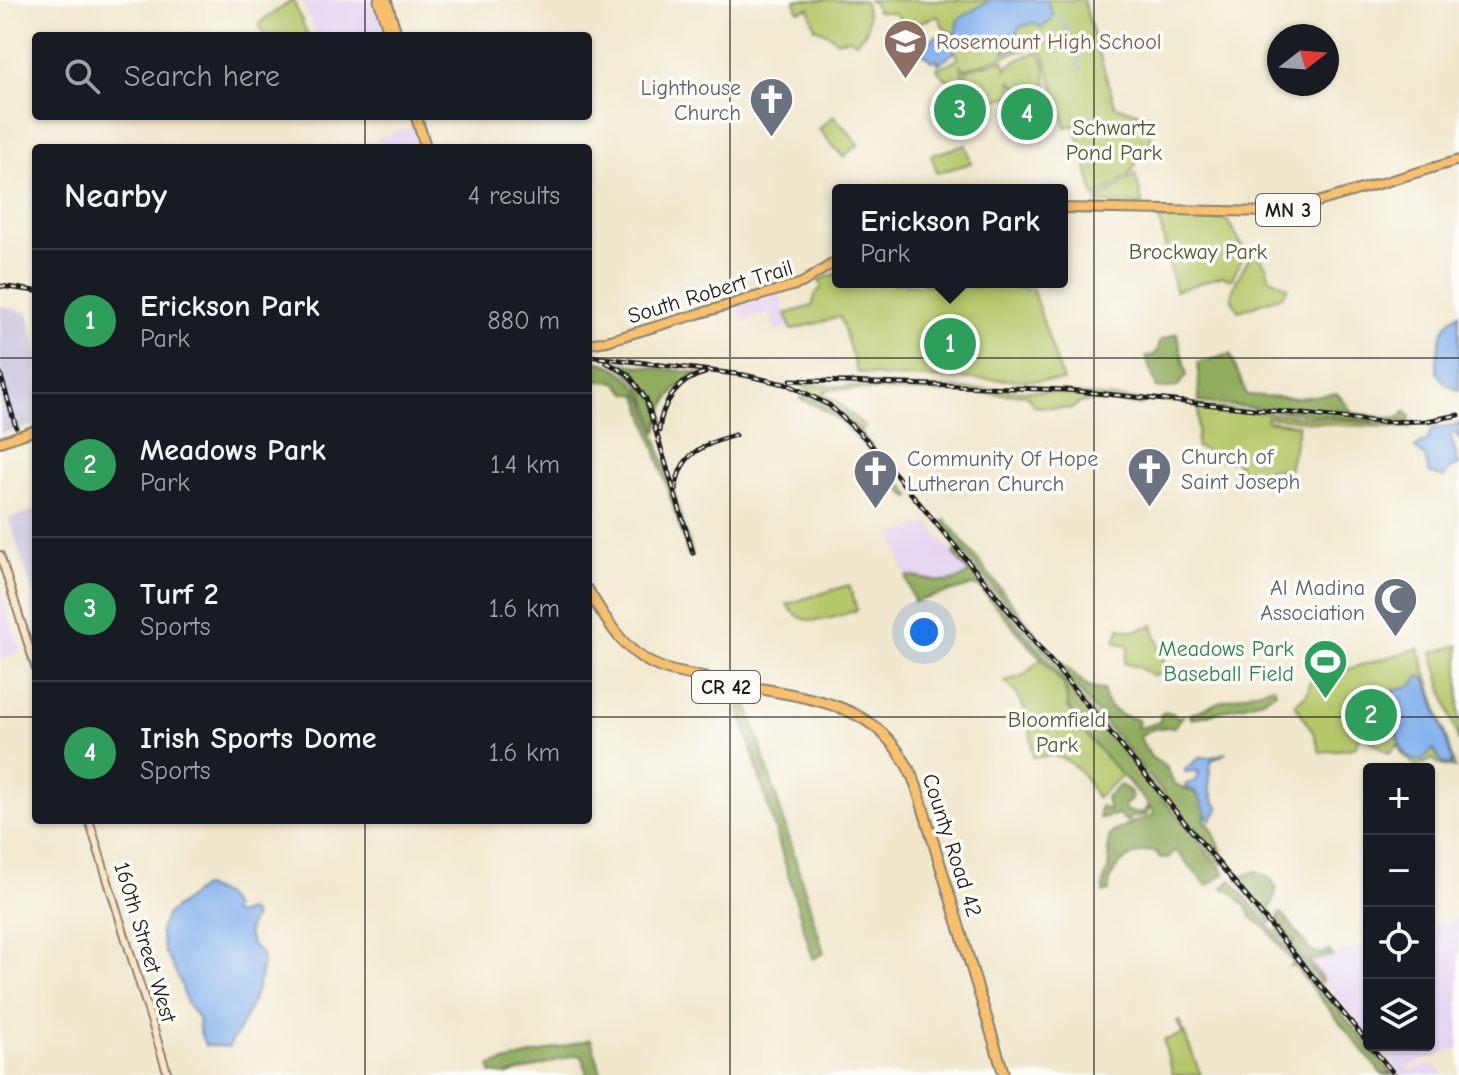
<!DOCTYPE html>
<html lang="en">
<head>
<meta charset="utf-8">
<style>
  :root { --surface:#171b24; --page:#20242c; --text:#f1f3f6; --muted:#9ea1a6; --line:#363941; --accent:#b45309 }
  body { margin:0; font-family:"Comic Neue",sans-serif; background:var(--page); color:var(--text) }
  .controls { position:absolute; right:24px; bottom:24px; display:grid; overflow:hidden; border-radius:8px; box-shadow:0 2px 6px #0004 }
  .controls button { width:72px; height:72px; display:grid; place-items:center; padding:0; border:0; border-bottom:2px solid var(--line); background:var(--surface); color:var(--text); font:40px sans-serif }
  .compass { position:absolute; left:1267px; top:24px; width:72px; height:72px; border-radius:50%; background:var(--surface); box-shadow:0 2px 6px #0004; rotate:73deg }
  .you { position:absolute; left:924px; top:632px; width:28px; height:28px; margin:-20px; border:6px solid #fff; border-radius:50%; background:#1a73e8; box-shadow:0 0 0 12px #1a73e833 }
  .badge { display:grid; place-items:center; width:52px; height:52px; border-radius:50%; background:var(--accent); color:#fff; font-size:26px; font-weight:700 }
  .pin { position:absolute; translate:-50% -50%; border:4px solid #fff; box-shadow:0 2px 8px #0006 }
  .popup { position:absolute; left:832px; top:184px; width:236px; height:104px; box-sizing:border-box; display:grid; place-content:center; border-radius:8px; background:var(--surface); filter:drop-shadow(0 2px 6px #0005); font-size:26px; white-space:nowrap; color:var(--muted) }
  .popup b { font-size:30px; color:var(--text) }
  .popup::after { content:''; position:absolute; left:50%; top:100%; margin-left:-16px; border:16px solid transparent; border-top-color:var(--surface) }
  .list { margin:0; padding:0; list-style:none }
  h2 { display:flex; justify-content:space-between; align-items:center; height:104px; margin:0; padding:0 32px; font-size:34px }
  h2 small { font-size:26px; font-weight:400; color:var(--muted) }
  .list li { display:grid; grid-template-columns:52px 1fr auto; gap:24px; align-items:center; box-sizing:border-box; height:144px; padding:0 32px; border-top:2px solid var(--line) }
  .list b { display:block; font-size:30px; white-space:nowrap }
  .list p { margin:0; font-size:26px; white-space:nowrap; color:var(--muted) }
  .list em { font-size:26px; font-style:normal; color:var(--muted) }
  .icon { flex:none; width:44px; height:44px; fill:none; stroke:currentColor; stroke-width:2; stroke-linecap:round; stroke-linejoin:round }
  .map { position:relative; flex:none; width:1459px; height:1075px; overflow:hidden }
  .search { position:absolute; background:var(--surface); box-shadow:0 2px 6px #0004; left:32px; top:32px; width:560px; height:88px; display:flex; align-items:center; gap:20px; box-sizing:border-box; padding:0 28px; border-radius:8px; color:var(--muted); font-size:30px }
  .panel { position:absolute; background:var(--surface); box-shadow:0 2px 6px #0004; left:32px; top:144px; width:560px; height:680px; border-radius:8px }
  .map>svg:first-child { display:block }
  .built { fill:#e4d3f2 }
  .industrial { fill:#c6c0da }
  .green { fill:#b5c86b; stroke:#687244; stroke-width:2 }
  .forest { fill:#90ac5f; stroke:#56643e; stroke-width:2 }
  .water { fill:#83b1ed; stroke:#506684; stroke-width:2 }
  .lines { fill:none; stroke-linecap:round; stroke-linejoin:round }
  .stream { stroke:#83b1ed; stroke-width:2 }
  .secondary-casing { stroke:#868274; stroke-width:10 }
  .primary-casing { stroke:#868274; stroke-width:12 }
  .trunk-casing { stroke:#868274; stroke-width:13 }
  .secondary { stroke:#fce5c4; stroke-width:6 }
  .primary { stroke:#f8bf6c; stroke-width:8 }
  .trunk { stroke:#f8bf6c; stroke-width:9 }
  .rail-casing { stroke:#1c1c1c; stroke-width:5 }
  .rail { stroke:#fdfcf7; stroke-width:2; stroke-dasharray:6; stroke-linecap:butt }
  .grid { fill:none; stroke:#1c1c1c; stroke-width:2; stroke-opacity:0.55 }
  .labels { text-anchor:middle; stroke-width:7; stroke-linejoin:round; paint-order:stroke }
  .shield { fill:#fdfcf7; stroke:#605f5e; stroke-width:2 }
  .shield-label { font-size:20px; font-weight:bold; fill:#1c1c1c }
  .education-label { font-size:22px; fill:#785e54; stroke:#fdfcf7; text-anchor:start }
  .worship-label { font-size:22px; fill:#5b616d; stroke:#fdfcf7; text-anchor:end }
  .park-label { font-size:22px; fill:#525838; stroke:#fdfcf7 }
  .street-label { font-size:22px; fill:#1c1c1c; stroke:#fdfcf7 }
  .leisure-label { font-size:22px; fill:#27864d; stroke:#fdfcf7; text-anchor:end }
</style>
</head>
<body>
<div class="map">
<svg width="1459" height="1075" viewBox="0 0 1459 1075">
  <rect width="100%" height="100%" fill="#fdfcf7"/>
  <filter id="ink" filterUnits="userSpaceOnUse"><feTurbulence type="fractalNoise" baseFrequency=".0125" numOctaves="2"/><feDisplacementMap in="SourceGraphic" scale="16" xChannelSelector="R" yChannelSelector="G"/><feConvolveMatrix kernelMatrix="1 2 1 2 8 2 1 2 1" color-interpolation-filters="sRGB"/></filter>
  <filter id="wash" filterUnits="userSpaceOnUse"><feTurbulence type="fractalNoise" baseFrequency=".006" numOctaves="4" result="noise"/><feDisplacementMap in="SourceGraphic" scale="32" xChannelSelector="R" yChannelSelector="G"/><feGaussianBlur stdDeviation="1.8" result="paint"/><feColorMatrix in="noise" values="0 0 0 0 0 0 0 0 0 0 0 0 0 0 0 0 0 1.4 0 .05"/><feComposite in="paint" operator="in"/></filter>
  <g filter="url(#wash)">
    <rect width="100%" height="100%" fill="#f0e7cc"/>
    <g class="built">
      <path d="M301 0H376L387 36H318Z"/>
      <path d="M415 125 423 148H380L377 138Z"/>
      <path d="M780 293 789 326 775 330 770 313 742 321 737 306Z"/>
      <path d="M929 524 968 573 961 579 945 583 905 576 893 534Z"/>
      <path d="M0 590 20 651 0 659Z"/>
      <path d="M1459 920V1048L1405 1067 1409 1071 1434 1064 1444 1075H1403L1377 1045H1429V927Z"/>
      <path d="M1369 945V1036L1308 961Z"/>
    </g>
    <g class="industrial">
      <path d="M3 306 28 313 36 344V425L0 434V307Z"/>
      <path d="M36 510V604L9 518Z"/>
    </g>
    <g class="green">
      <path d="M293 0 308 36H264L259 23Z"/>
      <path d="M795 0H864L868 16 867 30 856 42 849 38 837 41 829 34 815 28 809 8 798 11Z"/>
      <path d="M867 0H1083L1115 106 1152 116 1150 153 1139 158 1131 173 1095 198 1075 125 1066 127 1041 45 964 69 960 63 965 81C952 83 943 80 937 68L959 59 938 16 915 24 902 22 895 13 877 11 873 2Z"/>
      <path d="M1039 52 1045 64 1047 87C1030 92 1021 93 1010 80L1014 95 976 106 965 70 1003 60 1007 71V66L1028 55Z"/>
      <path d="M963 87 977 125 954 132 943 94Z"/>
      <path d="M834 116 859 144 843 157 819 129Z"/>
      <path d="M966 145 971 163 937 173 931 155Z"/>
      <path d="M1135 174 1143 204 1097 203V201Z"/>
      <path d="M1159 219 1227 220 1246 252 1231 280 1223 276 1175 291Z"/>
      <path d="M1256 252 1266 266 1270 278 1288 287 1282 296 1239 311C1238 310 1233 301 1232 299 1230 288 1247 259 1256 252Z"/>
      <path d="M838 273V282C903 282 967 288 1032 288L1063 381 886 377 857 372 840 317 791 330 786 314 812 306 816 293 822 288 819 280Z"/>
      <path d="M803 385 1038 391 1140 400 1142 406 1116 402 1090 401 1080 403 1071 409 1034 406 1027 395 830 389 824 391 825 396 835 400 863 425 865 428 861 431C853 423 846 415 836 408 826 400 809 395 803 385Z"/>
      <path d="M1199 407 1382 424 1411 423 1410 428 1341 425 1267 417V421L1299 425 1289 470 1271 469 1243 475 1236 461 1212 460 1206 450 1196 447Z"/>
      <path d="M849 585 857 610C832 618 804 632 787 604Z"/>
      <path d="M1153 625 1167 672 1153 676 1138 667 1124 663 1129 646 1115 642 1119 628 1134 631Z"/>
      <path d="M1459 645V743L1432 653Z"/>
      <path d="M1419 648 1455 768 1440 765 1433 759 1417 767 1402 754 1398 745 1389 753 1362 735 1354 748 1320 752 1313 732 1295 704 1307 694 1311 680Z"/>
      <path d="M1042 659 1076 699 1067 707 1124 774 1096 798C1089 781 1074 759 1054 756 1048 755 1039 757 1033 757 1031 728 1028 702 1005 681L1022 676Z"/>
      <path d="M1177 1021H1179L1201 1075H1173L1164 1043V1040L1183 1034Z"/>
    </g>
    <g class="forest">
      <path d="M1177 333 1187 376 1177 387 1157 389 1146 357 1156 354 1161 340Z"/>
      <path d="M1230 354 1247 395 1297 398 1337 393 1353 413 1385 418 1400 417 1405 411 1410 416 1409 421H1372L1199 402 1198 363Z"/>
      <path d="M588 361C615 361 633 377 645 401L693 556 689 557 638 395 627 393 616 382 588 380Z"/>
      <path d="M617 363 699 373C673 386 663 403 657 432 649 403 643 380 617 363Z"/>
      <path d="M805 394C850 411 883 460 912 497L909 498 887 476 884 477 879 467 881 466C861 438 834 410 800 399Z"/>
      <path d="M946 520 1054 656 1089 688 1104 690C1103 709 1122 717 1137 719L1139 722 1137 727 1140 728 1160 722V715C1166 710 1172 712 1177 717L1183 716 1174 727C1165 727 1146 728 1140 738L1151 757 1166 767 1175 784 1198 795 1206 807 1205 820 1212 829 1226 860 1223 865 973 564 941 523Z"/>
      <path d="M956 550 1200 843 1225 873 1207 886 1177 852 1175 851 1169 858H1160L1156 852C1135 847 1106 869 1109 891L1104 893C1101 881 1109 873 1109 861 1108 851 1107 844 1110 835 1122 824 1139 822 1153 815L1154 811 1150 807 1146 815 1131 817 1128 822 1118 815 1099 818 1100 806 1109 810 1106 797 1120 785 1130 791 1132 799 1124 806 1125 811 1142 813 1149 805 1084 733 1069 708 1064 685 979 587 974 585 914 602 906 578 908 576C931 579 949 589 969 573L953 553Z"/>
      <path d="M1274 686 1276 692 1262 700 1196 718 1192 719 1189 715 1219 702Z"/>
      <path d="M748 705 824 953 813 959 739 707Z"/>
      <path d="M1257 871 1271 880 1277 888 1270 909 1273 918 1271 923 1237 878Z"/>
      <path d="M1231 880 1393 1075H1383L1380 1072 1295 967 1290 966 1294 964 1266 928 1251 917 1249 910 1231 891 1223 888Z"/>
      <path d="M1282 913 1310 950 1319 954 1330 951 1332 956 1309 961 1322 979 1321 983 1277 930 1280 928 1296 943 1278 922 1279 914Z"/>
      <path d="M591 1039 602 1075H587L582 1056 576 1055 507 1075 491 1073 490 1066Z"/>
    </g>
    <g class="water">
      <path d="M990 0H1047L1053 18 1042 28 1034 23 1020 27 1017 31 1020 47 1004 52 1006 46 1000 42 986 44 974 35 954 40 955 52 938 64V60L931 61 920 50 925 43 947 30 955 36 958 20Z"/>
      <path d="M1459 313V391L1445 383 1437 373C1437 351 1439 325 1459 313Z"/>
      <path d="M1459 424V439L1455 433 1450 434 1459 465 1450 469 1444 478 1429 473 1425 457 1415 448 1428 439 1432 429Z"/>
      <path d="M1420 676 1424 677 1429 686 1452 759 1451 765 1443 764 1433 749 1422 761C1401 761 1400 743 1395 728 1392 719 1387 711 1382 703L1396 689 1411 686Z"/>
      <path d="M1226 753 1211 761C1208 780 1208 794 1219 809L1210 821 1196 791 1185 787 1186 784 1196 781 1199 773 1197 771 1185 772V769L1201 757H1211Z"/>
      <path d="M202 887C216 890 226 895 233 908L231 913 236 915 247 911 252 913 254 918C243 932 249 945 262 954 266 979 242 1027 228 1047L205 1045 199 1029 198 1018 187 1004 180 981 164 950 160 931 166 915Z"/>
    </g>
    <g class="lines">
      <g class="stream">
        <path d="M1053 18H1060L1068 31"/>
        <path d="M1070 34 1081 69"/>
      </g>
    </g>
  </g>
  <g filter="url(#ink)">
    <g class="lines">
      <defs>
        <g id="secondary">
          <path d="M0 555 36 669"/>
          <path d="M89 820 168 1075"/>
        </g>
        <g id="primary">
          <path d="M1062 208 1274 212 1301 207 1459 160"/>
          <path d="M588 344 607 341 802 283 838 260"/>
          <path d="M0 442 36 430"/>
        </g>
        <g id="trunk">
          <path d="M379 0 390 36"/>
          <path d="M386 0 397 36"/>
          <path d="M416 116 426 148"/>
          <path d="M588 590C610 626 628 660 672 671 704 678 736 684 768 690 838 703 890 714 917 788L1004 1075"/>
        </g>
      </defs>
      <use href="#secondary" class="secondary-casing"/>
      <use href="#primary" class="primary-casing"/>
      <use href="#trunk" class="trunk-casing"/>
      <use href="#secondary" class="secondary"/>
      <use href="#primary" class="primary"/>
      <use href="#trunk" class="trunk"/>
      <defs>
        <g id="rail">
          <path d="M0 286 36 291"/>
          <path d="M588 356 744 375 789 385 829 405 866 439 1369 1044"/>
          <path d="M606 362 628 374 646 399 693 553"/>
          <path d="M0 373 16 427"/>
          <path d="M791 380 1066 390 1381 422 1426 421 1459 415"/>
          <path d="M659 431C661 404 678 379 705 373"/>
          <path d="M676 490C678 454 704 444 735 435"/>
          <path d="M1370 1045 1395 1075"/>
        </g>
      </defs>
      <use href="#rail" class="rail-casing"/>
      <use href="#rail" class="rail"/>
    </g>
  </g>
  <path class="grid" d="M365 0V36M730 0V1075M1094 0V1075M365 116V148M0 358H36M588 358H1459M0 717H36M588 717H1459M365 820V1075"/>
  <defs>
    <symbol id="school-pin" viewBox="-11 -11 22 30"><path d="M0 17L-7.5 6A9.5 9.5 0 1 1 7.5 6Z" fill="#8d6e63" stroke="#fdfcf7"/><path d="M0-5L7-2L0 1L-7-2ZM-4 1L0 2.5L4 1V4Q0 6-4 4Z" fill="#fff"/></symbol>
    <symbol id="church-pin" viewBox="-11 -11 22 30"><path d="M0 17L-7.5 6A9.5 9.5 0 1 1 7.5 6Z" fill="#6b7280" stroke="#fdfcf7"/><path d="M-1.2-6h2.4v3.5h3.3v2.4h-3.3V6h-2.4V-.1h-3.3v-2.4h3.3Z" fill="#fff"/></symbol>
    <symbol id="mosque-pin" viewBox="-11 -11 22 30"><path d="M0 17L-7.5 6A9.5 9.5 0 1 1 7.5 6Z" fill="#6b7280" stroke="#fdfcf7"/><path d="M3.5-4.9A6 6 0 1 0 3.5 4.9A5 5 0 1 1 3.5-4.9Z" fill="#fff"/></symbol>
    <symbol id="stadium-pin" viewBox="-11 -11 22 30"><path d="M0 17L-7.5 6A9.5 9.5 0 1 1 7.5 6Z" fill="#2e9e5b" stroke="#fdfcf7"/><path d="M0-5a6.5 5 0 1 0 0 10a6.5 5 0 1 0 0-10ZM-3.5-1.8h7v3.6h-7Z" fill="#fff"/></symbol>
  </defs>
  <g fill-rule="evenodd">
    <use href="#school-pin" x="880" y="16" width="51" height="69"/>
    <use href="#church-pin" x="746" y="74" width="51" height="69"/>
    <use href="#church-pin" x="1124" y="444" width="51" height="69"/>
    <use href="#church-pin" x="850" y="446" width="51" height="69"/>
    <use href="#mosque-pin" x="1370" y="574" width="51" height="69"/>
    <use href="#stadium-pin" x="1300" y="636" width="51" height="69"/>
  </g>
  <g class="labels">
    <g class="shield">
      <rect x="1256" y="194" width="64" height="32" rx="6"/>
      <rect x="692" y="671" width="68" height="32" rx="6"/>
    </g>
    <g class="shield-label">
      <text x="1288" y="217">MN 3</text>
      <text x="726" y="694">CR 42</text>
    </g>
    <g class="education-label">
      <text x="936" y="49">Rosemount High School</text>
    </g>
    <g class="worship-label">
      <text x="741" y="95">Lighthouse<tspan x="741" dy="25">Church</tspan></text>
      <text x="1181" y="464" text-anchor="start">Church of<tspan x="1181" dy="25">Saint Joseph</tspan></text>
      <text x="907" y="466" text-anchor="start">Community Of Hope<tspan x="907" dy="25">Lutheran Church</tspan></text>
      <text x="1365" y="595">Al Madina<tspan x="1365" dy="25">Association</tspan></text>
    </g>
    <g class="park-label">
      <text x="1114" y="135">Schwartz<tspan x="1114" dy="25">Pond Park</tspan></text>
      <text x="1198" y="259">Brockway Park</text>
      <text x="1057" y="727">Bloomfield<tspan x="1057" dy="25">Park</tspan></text>
    </g>
    <g class="street-label">
      <text transform="translate(710 291) rotate(-17)" y="8">South Robert Trail</text>
      <text transform="translate(953 845) rotate(72)" y="8">County Road 42</text>
      <text transform="translate(146 942) rotate(73)" y="8">160th Street West</text>
    </g>
    <g class="leisure-label">
      <text x="1294" y="656">Meadows Park<tspan x="1294" dy="25">Baseball Field</tspan></text>
    </g>
  </g>
</svg>
<div class="controls">
<button>+</button>
<button>−</button>
<button><svg class="icon" aria-label="locate" viewBox="0 0 24 24"><circle cx="12" cy="12" r="6"/><path d="M12 2v4M12 18v4M2 12h4M18 12h4"/></svg></button>
<button><svg class="icon" aria-label="layers" viewBox="0 0 24 24"><path d="M12 4l9 5-9 5-9-5zM3 14l9 5 9-5"/></svg></button>
</div>
<svg class="compass" viewBox="-18 -18 36 36"><path d="M0-13l5 13h-10z" fill="#e53935"/><path d="M0 13l5-13h-10z" fill="#9ea1a6"/></svg>
<div class="you"></div>
<div class="pin badge" style="left:950px;top:344px;background:#2e9e5b">1</div>
<div class="popup"><b>Erickson Park</b>Park</div>
<div class="pin badge" style="left:1371px;top:715px;background:#2e9e5b">2</div>
<div class="pin badge" style="left:960px;top:110px;background:#2e9e5b">3</div>
<div class="pin badge" style="left:1027px;top:114px;background:#2e9e5b">4</div>
<div class="search"><svg class="icon" aria-label="search" viewBox="0 0 24 24"><circle cx="10" cy="10" r="6"/><path d="M15 15l6 6"/></svg>Search here</div>
<section class="panel">
<h2>Nearby<small>4 results</small></h2>
<ul class="list">
<li><span class="badge" style="background:#2e9e5b">1</span><div><b>Erickson Park</b><p>Park</p></div><em>880 m</em></li>
<li><span class="badge" style="background:#2e9e5b">2</span><div><b>Meadows Park</b><p>Park</p></div><em>1.4 km</em></li>
<li><span class="badge" style="background:#2e9e5b">3</span><div><b>Turf 2</b><p>Sports</p></div><em>1.6 km</em></li>
<li><span class="badge" style="background:#2e9e5b">4</span><div><b>Irish Sports Dome</b><p>Sports</p></div><em>1.6 km</em></li>
</ul>
</section>
</div>
</body>
</html>
